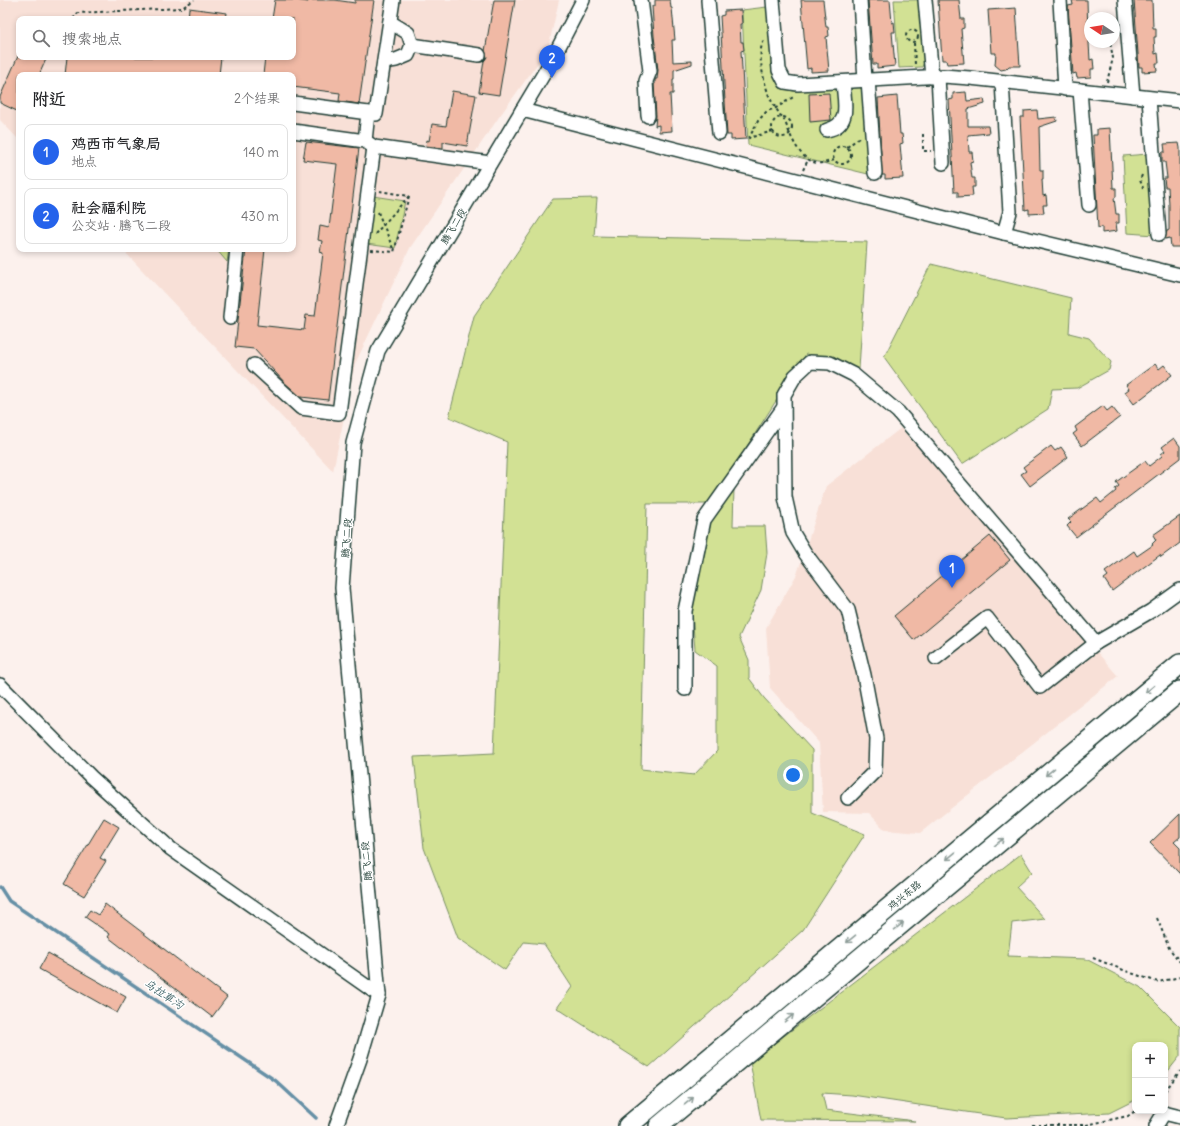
<!DOCTYPE html>
<html lang="zh">
<head>
<meta charset="utf-8">
<style>
  :root { --surface:#fff; --page:#f6f6f6; --text:#202124; --muted:#757577; --line:#e0e0e0; --accent:#2563eb }
  body { margin:0; font-family:Delius,"LXGW WenKai TC",sans-serif; background:var(--page); color:var(--text) }
  .controls { position:absolute; right:12px; bottom:12px; display:grid; overflow:hidden; border-radius:8px; box-shadow:0 2px 6px #0003 }
  .controls button { width:36px; height:36px; display:grid; place-items:center; padding:0; border:0; border-bottom:1px solid var(--line); background:var(--surface); color:var(--text); font:20px sans-serif }
  .compass { position:absolute; left:1084px; top:12px; width:36px; height:36px; border-radius:50%; background:var(--surface); box-shadow:0 2px 6px #0003; rotate:282deg }
  .you { position:absolute; left:793px; top:775px; width:14px; height:14px; margin:-10px; border:3px solid #fff; border-radius:50%; background:#1a73e8; box-shadow:0 0 0 6px #1a73e833 }
  .badge { display:grid; place-items:center; width:26px; height:26px; border-radius:50%; background:var(--accent); color:#fff; font-size:13px; font-weight:700 }
  .pin { position:absolute; translate:-50% -33px; filter:drop-shadow(0 1px 2px #0008) }
  .pin::after { content:''; position:absolute; top:21px; width:14px; height:12px; background:inherit; clip-path:polygon(0 0,100% 0,50% 100%) }
  .list { margin:0; padding:0; list-style:none }
  h2 { display:flex; justify-content:space-between; align-items:center; height:52px; margin:0; padding:0 16px; font-size:17px }
  h2 small { font-size:13px; font-weight:400; color:var(--muted) }
  .list li { display:grid; grid-template-columns:26px 1fr auto; gap:12px; align-items:center; box-sizing:border-box; height:56px; margin:0 8px 8px; padding:0 8px; border:1px solid var(--line); border-radius:8px }
  .list b { display:block; font-size:15px; white-space:nowrap }
  .list p { margin:0; font-size:13px; white-space:nowrap; color:var(--muted) }
  .list em { font-size:13px; font-style:normal; color:var(--muted) }
  .icon { flex:none; width:22px; height:22px; fill:none; stroke:currentColor; stroke-width:2; stroke-linecap:round; stroke-linejoin:round }
  .map { position:relative; flex:none; width:1180px; height:1126px; overflow:hidden }
  .search { position:absolute; background:var(--surface); box-shadow:0 2px 6px #0003; left:16px; top:16px; width:280px; height:44px; display:flex; align-items:center; gap:10px; box-sizing:border-box; padding:0 14px; border-radius:8px; color:var(--muted); font-size:15px }
  .panel { position:absolute; background:var(--surface); box-shadow:0 2px 6px #0003; left:16px; top:72px; width:280px; height:180px; border-radius:8px }
  .map>svg:first-child { display:block }
  .built { fill:#f8e0d7; fill-rule:evenodd }
  .green { fill:#d2e194; stroke:#788f64 }
  .lines { fill:none; stroke-linecap:round; stroke-linejoin:round }
  .stream { stroke:#6690a6; stroke-width:3.5 }
  .building { fill:#f0b9a5; stroke:#1f3d34 }
  .minor-casing { stroke:#1f3d34; stroke-width:16 }
  .highway-casing { stroke:#1f3d34; stroke-width:22 }
  .path { stroke:#1f3d34; stroke-width:2; stroke-dasharray:3 3; stroke-linecap:butt }
  .minor { stroke:#fff; stroke-width:13 }
  .highway { stroke:#fff; stroke-width:19 }
  .oneway { stroke:#8f9e9a }
  .labels { text-anchor:middle; stroke-width:3; stroke-linejoin:round; paint-order:stroke }
  .street-label { font-size:10px; fill:#1f3d34; stroke:#fff }
  .water-label { font-size:11px; font-style:italic; fill:#3c6064; stroke:#fff }
</style>
</head>
<body>
<div class="map">
<svg width="1180" height="1126" viewBox="0 0 1180 1126">
  <rect width="100%" height="100%" fill="#fcf1ed"/>
  <filter id="ink" filterUnits="userSpaceOnUse"><feTurbulence type="fractalNoise" baseFrequency=".025" numOctaves="2"/><feDisplacementMap in="SourceGraphic" scale="8" xChannelSelector="R" yChannelSelector="G"/><feConvolveMatrix kernelMatrix="1 2 1 2 8 2 1 2 1" color-interpolation-filters="sRGB"/></filter>
  <g filter="url(#ink)">
    <g class="built">
      <path d="M0 0H559L548 49 499 117 410 248 355 364 333 471 122 249H293V75H19V140L0 120ZM19 19H293V57H19Z"/>
      <path d="M901 428 1118 676 920 833 885 830 869 813 823 812 819 743 770 688 766 628 797 574 826 486Z"/>
    </g>
    <g class="green">
      <path d="M894 0H922L927 55 922 67 899 68Z"/>
      <path d="M767 7 772 74 780 88 794 91 863 86 868 174 748 145 742 10Z"/>
      <path d="M1148 154 1155 235 1127 233 1123 156Z"/>
      <path d="M373 196 405 201 395 248 366 244Z"/>
      <path d="M597 198 594 236 867 242 859 369 806 354 710 504H647L641 769 694 775 717 751V666L695 650 692 611 711 521 734 488 733 526H765L767 553 761 590 739 637 749 660V678L764 698 812 750V813L865 834 803 930 649 1067 557 1008 572 987 544 944 524 942 505 970 458 938 424 848 414 757 494 753 507 442 449 417 474 316 553 199Z"/>
      <path d="M216 249H229L227 262Z"/>
      <path d="M931 264 1071 298 1069 333 1089 338 1111 362 1109 370 1077 388 1052 389 1048 409 962 464 884 357Z"/>
      <path d="M1021 854 1032 872 1016 887 1045 919 1012 923 1008 956 1086 959 1140 987 1180 1027V1056L1165 1075V1045H1135V1100L1109 1113 1006 1118 852 1095 822 1093 826 1110 915 1121 761 1120 750 1062Z"/>
    </g>
    <g class="lines">
      <path class="stream" d="M0 887 9 901 276 1081 316 1118"/>
    </g>
    <g class="building">
      <path d="M275 0H295L308 2V0H335L355 3V0H374L359 104 339 101 340 93 293 87V75H263L265 57H293V19H272Z"/>
      <path d="M494 0H515L499 95 479 92 484 61 487 57 485 51Z"/>
      <path d="M655 0H670L671 8H672L675 40H672L673 62 692 61V64L674 70V79H673V94H670L672 131 659 132V125L655 126 656 116 654 84H655V79H657L658 70 654 36 652 6H655Z"/>
      <path d="M801 0H823L826 27H828L829 36 826 37 829 71 811 72V68L807 69Z"/>
      <path d="M868 0H890L892 23 894 22 895 32H892L895 66 877 68V64H873Z"/>
      <path d="M938 0H959L961 19H964V28L961 29 964 63 947 64 946 60H942Z"/>
      <path d="M1072 0H1087L1088 34H1090L1089 43 1090 60 1093 59 1094 69H1091V77L1077 78 1076 73 1073 74 1068 6 1073 5Z"/>
      <path d="M1134 0H1152L1153 28H1156V37H1154L1155 54 1158 53 1159 63H1156L1157 71 1142 72V67H1139Z"/>
      <path d="M189 8 227 13 226 19H188Z"/>
      <path d="M1016 8 1020 66H1009L1006 69 1001 70 995 65 996 53H991L988 10Z"/>
      <path d="M741 10 742 24H740L741 42H743L744 50 741 51 746 139 731 140V135H727L720 16 724 15V11Z"/>
      <path d="M19 54V57H47L39 75H19V112L0 103V97Z"/>
      <path d="M67 57H221L219 75H65Z"/>
      <path d="M452 91 476 95 467 146 443 142V148L426 146 427 140 429 141 432 124 446 126Z"/>
      <path d="M966 92 967 101 984 99 985 104 968 109V126H988L989 133 968 135 969 152H972L973 161 970 162 972 178H975V187H972L973 196 958 197V192H954L949 100 953 99V93Z"/>
      <path d="M829 93 831 120 810 122 809 94Z"/>
      <path d="M897 96 900 134H902L903 143 900 144 903 178 885 179V175H882L878 98Z"/>
      <path d="M1037 110 1038 119 1056 117 1057 121 1039 127 1040 170H1043V179H1042L1043 196 1046 195 1047 205H1043L1044 213 1029 214V209L1025 210 1020 117H1024V111Z"/>
      <path d="M1110 128 1113 188H1116V197L1114 198 1116 214H1119V223H1116L1117 231 1102 233V227L1098 228 1093 135H1097V129Z"/>
      <path d="M306 142 359 148 328 400 301 397 285 383 254 349 235 347 246 249H265L257 325 304 330 306 315 315 316 323 253 320 252 322 241 318 240 320 226 329 228 337 164 303 160Z"/>
      <path d="M1179 143 1180 148V247H1171L1170 238 1165 239 1167 231 1169 230V205L1168 187H1165L1164 178H1167L1165 162H1162V152H1165L1164 144Z"/>
      <path d="M1155 364 1159 369 1164 365 1172 375 1134 404 1125 392 1129 389 1126 385Z"/>
      <path d="M1103 406 1107 411 1112 407 1120 417 1082 446 1073 434 1077 431 1075 427Z"/>
      <path d="M1174 438 1180 446V458L1076 537 1067 526 1071 522 1068 519 1097 498 1101 503 1116 491 1115 489 1119 486 1116 482 1145 461 1149 466 1162 456 1161 454 1165 451 1162 447Z"/>
      <path d="M1051 446 1055 451 1061 447 1068 457 1030 486 1021 474 1026 471 1023 467Z"/>
      <path d="M1180 516V543L1161 557 1160 555 1112 591 1104 579 1108 576 1105 572 1134 551 1137 556 1153 545 1152 544 1156 540 1153 535Z"/>
      <path d="M990 536 1010 560 914 640 894 616Z"/>
      <path d="M1180 814V837L1174 842 1180 848V874L1150 843Z"/>
      <path d="M104 818 119 827 100 858 106 861 84 896 64 884Z"/>
      <path d="M105 904 227 997 212 1017 108 937 110 934 85 917 90 910 98 915Z"/>
      <path d="M48 953 126 997 117 1013 39 969Z"/>
    </g>
    <g class="lines">
      <defs>
        <g id="minor">
          <path d="M641 0 650 71 646 81 648 116"/>
          <path d="M708 0 719 133"/>
          <path d="M773 0 779 70 785 82 798 84 943 76 970 78 1180 101"/>
          <path d="M860 0 865 80"/>
          <path d="M925 0 932 77"/>
          <path d="M1060 0 1065 89"/>
          <path d="M1125 0 1133 96"/>
          <path d="M412 45 479 55"/>
          <path d="M384 62 396 60 408 55 412 45 408 33 390 22"/>
          <path d="M938 77 943 163"/>
          <path d="M868 80 875 173"/>
          <path d="M1002 82 1010 212 1004 233"/>
          <path d="M1080 90 1089 205"/>
          <path d="M1149 98 1159 234"/>
          <path d="M293 103 376 114 393 0"/>
          <path d="M522 110 1004 233 1180 275"/>
          <path d="M827 130C852 125 844 101 843 82"/>
          <path d="M293 131 365 141 374 147 490 163"/>
          <path d="M365 141 368 113"/>
          <path d="M230 318 237 249"/>
          <path d="M254 365 301 408 339 413 374 147"/>
          <path d="M936 658 987 618 1040 687 1096 643 1151 611 1180 590"/>
          <path d="M0 685 91 777 171 849 379 995"/>
          <path d="M685 689V611L704 520 784 407"/>
          <path d="M848 798 875 771 876 739 864 675 848 610 805 553 793 533 785 497 784 395 795 376 810 362 830 363 854 375 898 412 1096 643"/>
          <path d="M336 1126 360 1059 379 995 342 588 353 443 378 351 552 60 583 0"/>
          <path d="M1156 1126 1164 1113 1180 1117"/>
        </g>
        <g id="highway">
          <path d="M628 1126 1180 664"/>
          <path d="M659 1126 1180 691"/>
        </g>
      </defs>
      <use href="#minor" class="minor-casing"/>
      <use href="#highway" class="highway-casing"/>
      <g class="path">
        <path d="M73 19 78 13 182 8 194 0"/>
        <circle cx="912" cy="36" r="6"/>
        <path d="M764 41C756 51 764 81 768 93 770 100 776 108 780 115L783 117C790 133 797 159 817 163 822 164 830 161 835 160"/>
        <path d="M914 43 915 65"/>
        <path d="M1107 82 1113 58 1110 42"/>
        <circle cx="782" cy="127" r="10"/>
        <path d="M773 131 749 138 758 121 767 111 776 108 795 96"/>
        <path d="M923 134V151H931"/>
        <circle cx="842" cy="155" r="9"/>
        <path d="M847 147 860 137"/>
        <path d="M803 170 808 160"/>
        <path d="M1142 175 1140 180 1143 188"/>
        <path d="M378 212 394 251"/>
        <path d="M375 234 409 196"/>
        <path d="M371 250 394 252 409 196 380 191"/>
        <path d="M1157 918 1169 948 1180 962"/>
        <path d="M1093 958 1131 973 1158 982 1180 977"/>
        <path d="M1165 1091 1180 1071"/>
        <path d="M1032 1125H1086L1128 1116 1135 1111"/>
      </g>
      <use href="#minor" class="minor"/>
      <use href="#highway" class="highway"/>
    </g>
    <defs><path id="oneway-shaft" d="M-6 0H5M1.5-3L5.5 0L1.5 3" fill="none" stroke-width="1.6" stroke-linecap="round" stroke-linejoin="round"/></defs>
    <g class="oneway">
      <use href="#oneway-shaft" transform="translate(1150 689) rotate(140)"/>
      <use href="#oneway-shaft" transform="translate(1050 772) rotate(140)"/>
      <use href="#oneway-shaft" transform="translate(999 842) rotate(-40)"/>
      <use href="#oneway-shaft" transform="translate(951 856) rotate(140)"/>
      <use href="#oneway-shaft" transform="translate(899 926) rotate(-40)"/>
      <use href="#oneway-shaft" transform="translate(851 939) rotate(140)"/>
      <use href="#oneway-shaft" transform="translate(789 1018) rotate(-40)"/>
      <use href="#oneway-shaft" transform="translate(689 1101) rotate(-40)"/>
    </g>
  </g>
  <g class="labels">
    <g class="street-label">
      <text transform="translate(453 226) rotate(-59)" y="4">腾飞二段</text>
      <text transform="translate(346 538) rotate(-86)" y="4">腾飞二段</text>
      <text transform="translate(366 861) rotate(-95)" y="4">腾飞二段</text>
      <text transform="translate(904 895) rotate(-40)" y="4">鸡兴东路</text>
    </g>
    <g class="water-label">
      <text transform="translate(164 994) rotate(34)" y="4">乌拉草沟</text>
    </g>
  </g>
</svg>
<div class="controls">
<button>+</button>
<button>−</button>
</div>
<svg class="compass" viewBox="-18 -18 36 36"><path d="M0-13l5 13h-10z" fill="#e53935"/><path d="M0 13l5-13h-10z" fill="#757577"/></svg>
<div class="you"></div>
<div class="pin badge" style="left:952px;top:588px">1</div>
<div class="pin badge" style="left:552px;top:78px">2</div>
<div class="search"><svg class="icon" aria-label="search" viewBox="0 0 24 24"><circle cx="10" cy="10" r="6"/><path d="M15 15l6 6"/></svg>搜索地点</div>
<section class="panel">
<h2>附近<small>2个结果</small></h2>
<ul class="list">
<li><span class="badge">1</span><div><b>鸡西市气象局</b><p>地点</p></div><em>140 m</em></li>
<li><span class="badge">2</span><div><b>社会福利院</b><p>公交站 · 腾飞二段</p></div><em>430 m</em></li>
</ul>
</section>
</div>
</body>
</html>
